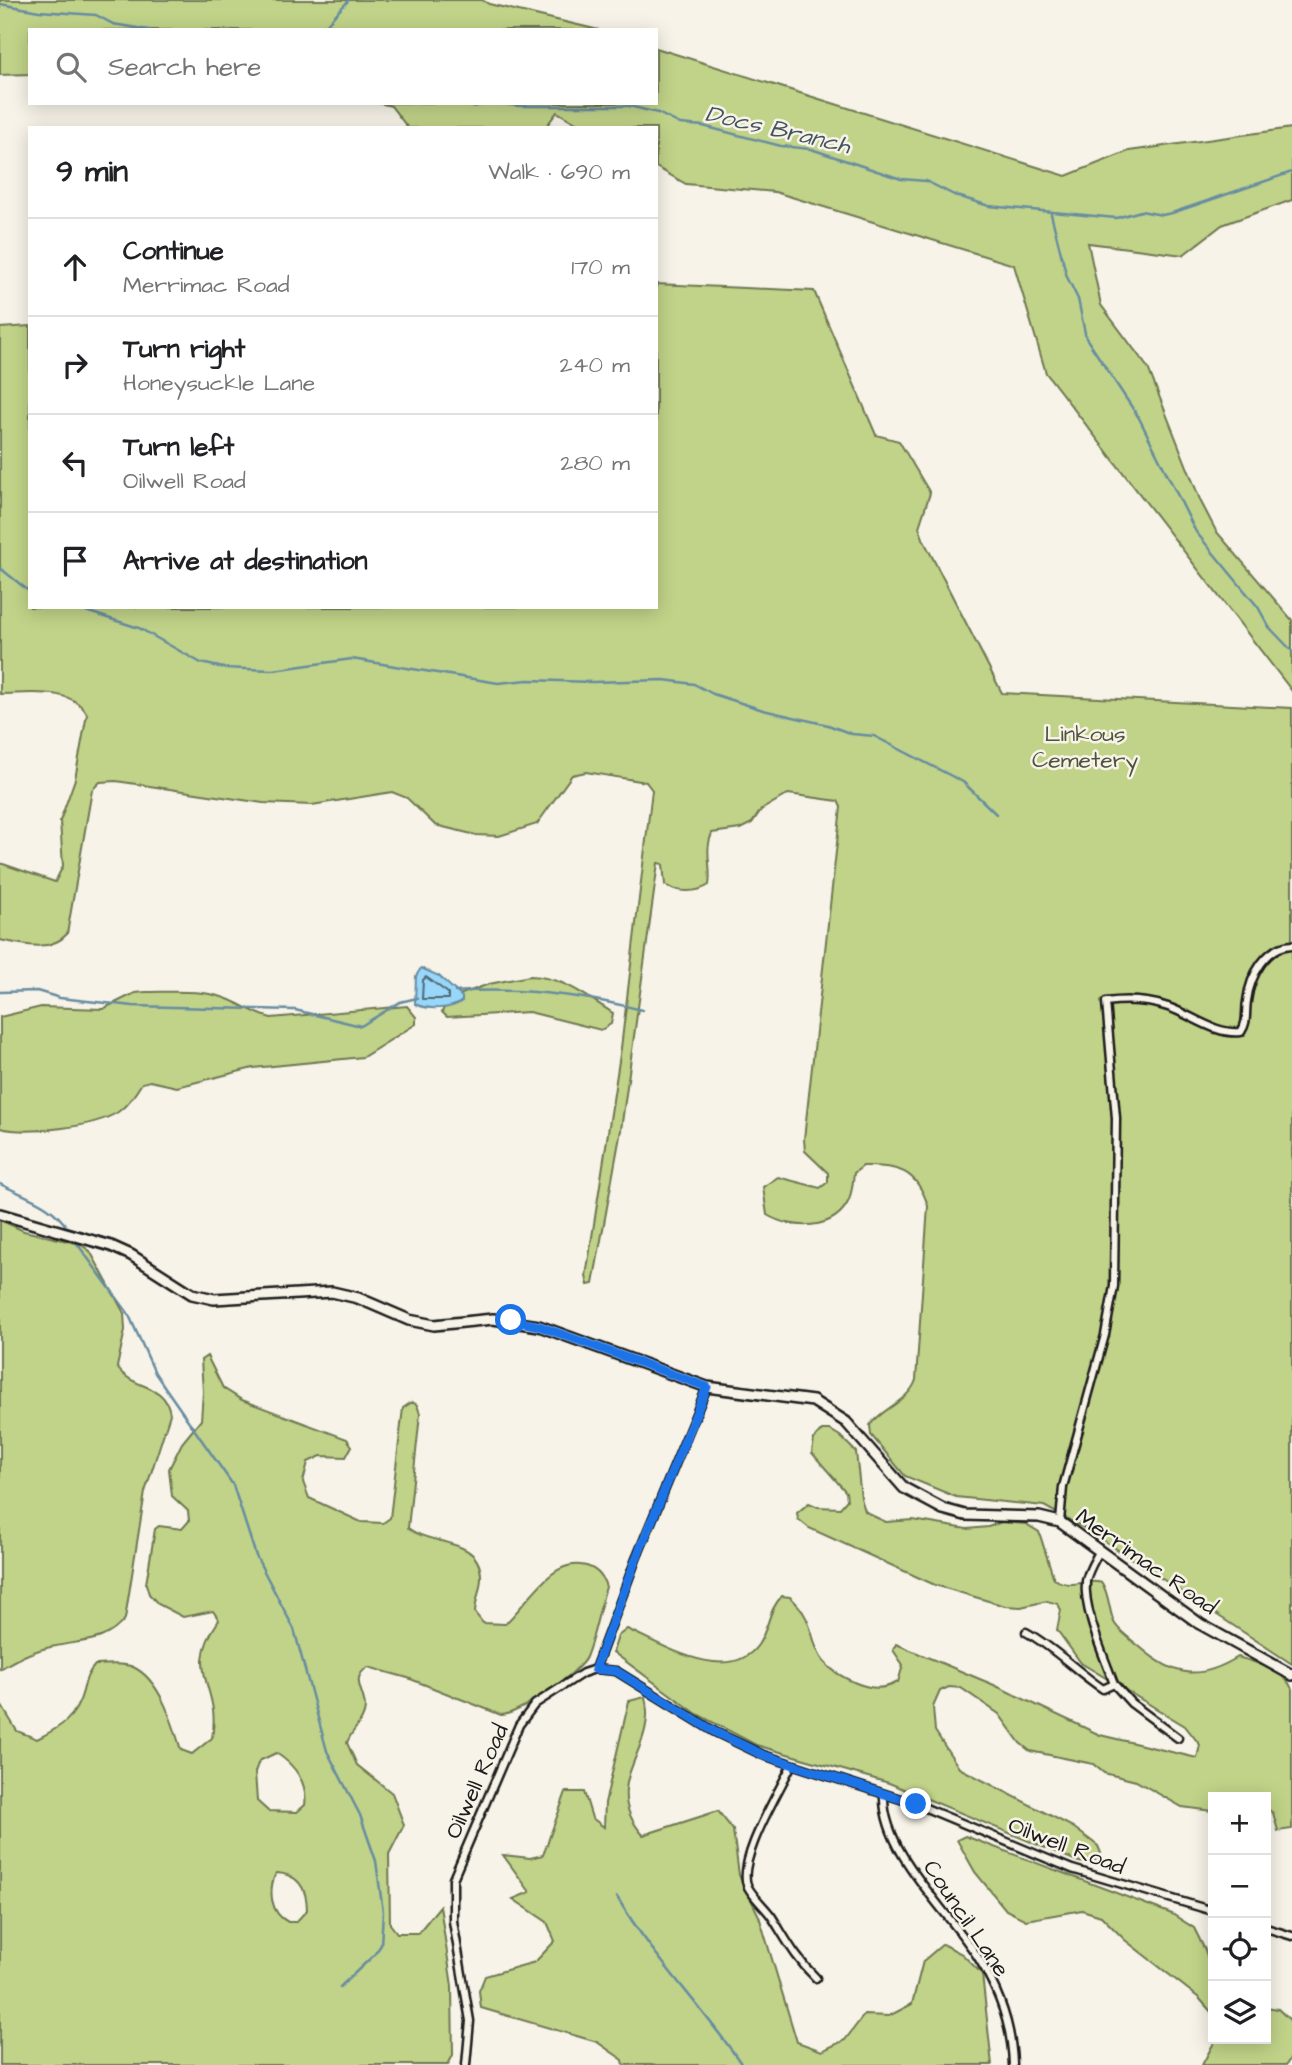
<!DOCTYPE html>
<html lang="en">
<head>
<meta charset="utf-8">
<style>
  :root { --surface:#fff; --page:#f2f2f2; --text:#202124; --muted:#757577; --line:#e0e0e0 }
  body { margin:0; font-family:"Architects Daughter",sans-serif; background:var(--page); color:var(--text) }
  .controls { position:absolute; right:21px; bottom:21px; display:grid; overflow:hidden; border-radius:0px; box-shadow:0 4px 18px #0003 }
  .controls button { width:63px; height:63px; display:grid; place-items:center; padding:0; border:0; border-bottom:2px solid var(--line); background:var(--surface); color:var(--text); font:35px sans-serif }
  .stop { position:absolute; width:21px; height:21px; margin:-16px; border:5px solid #1a73e8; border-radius:50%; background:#fff }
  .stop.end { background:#1a73e8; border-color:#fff; box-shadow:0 2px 7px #0008 }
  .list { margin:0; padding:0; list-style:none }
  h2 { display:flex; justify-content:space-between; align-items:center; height:91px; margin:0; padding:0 28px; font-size:30px }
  h2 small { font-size:23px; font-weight:400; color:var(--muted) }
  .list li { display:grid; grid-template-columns:46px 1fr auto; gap:21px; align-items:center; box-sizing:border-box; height:98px; padding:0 28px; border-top:2px solid var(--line) }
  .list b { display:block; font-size:26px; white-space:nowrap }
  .list p { margin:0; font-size:23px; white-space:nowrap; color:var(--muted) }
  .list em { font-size:23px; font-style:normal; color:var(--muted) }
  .icon { flex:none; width:38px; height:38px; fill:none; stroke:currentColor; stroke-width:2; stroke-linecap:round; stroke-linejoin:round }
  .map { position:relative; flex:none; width:1292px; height:2065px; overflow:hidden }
  .search { position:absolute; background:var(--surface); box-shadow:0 4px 18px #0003; left:28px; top:28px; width:630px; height:77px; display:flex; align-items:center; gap:18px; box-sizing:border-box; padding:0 24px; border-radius:0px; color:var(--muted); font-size:26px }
  .panel { position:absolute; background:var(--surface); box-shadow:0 4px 18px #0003; left:28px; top:126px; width:630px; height:483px; border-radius:0px }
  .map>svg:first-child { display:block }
  .green { fill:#c1d388; stroke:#6e7852; stroke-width:2; fill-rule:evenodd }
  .water { fill:#99d7fa; stroke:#678ca1; stroke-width:2 }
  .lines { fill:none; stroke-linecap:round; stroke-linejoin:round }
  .shore { stroke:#4e6775; stroke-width:2 }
  .stream { stroke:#678ca1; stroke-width:2.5 }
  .street-casing { stroke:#1c1c1c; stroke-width:11 }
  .secondary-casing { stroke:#1c1c1c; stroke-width:14 }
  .street { stroke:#f7f3e8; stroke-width:6 }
  .secondary { stroke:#f7f3e8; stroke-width:9 }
  .route { stroke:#1a73e8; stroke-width:9 }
  .labels { text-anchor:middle; stroke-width:5; stroke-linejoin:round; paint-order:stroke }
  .park-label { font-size:23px; fill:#4e533c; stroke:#f7f3e8 }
  .street-label { font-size:23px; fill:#1c1c1c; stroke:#f7f3e8 }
  .water-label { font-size:24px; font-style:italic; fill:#42545f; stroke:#f7f3e8 }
</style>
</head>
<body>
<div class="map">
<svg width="1292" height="2065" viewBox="0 0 1292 2065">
  <rect width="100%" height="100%" fill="#f7f3e8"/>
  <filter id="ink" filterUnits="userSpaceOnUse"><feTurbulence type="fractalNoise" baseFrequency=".0143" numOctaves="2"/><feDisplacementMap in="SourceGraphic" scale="14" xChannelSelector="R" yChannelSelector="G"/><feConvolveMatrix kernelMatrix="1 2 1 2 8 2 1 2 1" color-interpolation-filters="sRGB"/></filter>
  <g filter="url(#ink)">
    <g class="green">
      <path d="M0 0H482L489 4 599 30H30V74L0 75Z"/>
      <path d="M656 48 1066 176 1129 151 1292 128V200L1222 225 1183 255 1088 243 1101 305 1148 368 1201 502 1216 531 1292 620V691L1046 373 1014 265 775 192 686 184 656 167V128H585L557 112 545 128H408L391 106 379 103H656Z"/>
      <path d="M656 284 814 291 876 435 899 441 930 493 919 527 924 541 1002 693 1292 708V1664L1086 1529 1044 1506 956 1497 905 1476 871 1435 870 1425C883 1408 909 1401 916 1380L928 1206C917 1170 898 1165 863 1166L854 1173C853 1181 852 1192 849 1200 835 1231 792 1230 767 1215L763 1187 778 1177 820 1188 828 1182V1173L805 1151 804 1139 841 807 838 801 788 794 761 810 752 823 740 829 712 833C704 851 712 866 709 885 697 893 678 893 665 885L663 864 658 863 621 1130 593 1284 588 1285 586 1276 621 1048 652 790 646 782 586 772 572 775 537 824 499 836 476 835 435 825 407 798 392 792 312 805 263 803 116 781 100 782 92 790 67 934C50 953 22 944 0 940V863L55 882 63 866 60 821 75 779 87 714C72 686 27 694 0 694V328L30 326V607H656Z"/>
      <path d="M530 976C563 977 586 996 613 1013L611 1024 601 1030 529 1012 447 1017 442 1012 448 999 489 984Z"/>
      <path d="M146 992C173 992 204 989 230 1000 245 1007 256 1014 271 1018L407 1006 416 1017V1024L363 1057 253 1068 177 1087 150 1081 142 1083C135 1094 129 1104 118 1112 95 1127 27 1135 0 1128V1017L41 1007 103 1009 135 993Z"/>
      <path d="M0 1220 24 1231 80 1244 90 1251 124 1313 125 1330 117 1367C133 1391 166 1382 170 1414L145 1492 125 1619C106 1643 84 1640 56 1646 37 1649 16 1659 0 1669Z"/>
      <path d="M207 1356 223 1388 242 1400 347 1439 352 1446 346 1457 321 1456 308 1462 303 1482 309 1498 361 1522 383 1523 390 1518 403 1408 412 1402 417 1405 420 1414 408 1528C430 1546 479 1537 481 1575 482 1586 475 1601 475 1613L483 1623 505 1624C521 1609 535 1587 552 1574 572 1559 599 1562 606 1587 599 1609 595 1635 586 1657 580 1672 518 1715 501 1715L408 1678 368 1667C349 1679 365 1691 365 1708 364 1723 351 1730 347 1743L357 1765 392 1793 404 1825 389 1854 390 1924 397 1933H418L440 1906 452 1986 453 2055 448 2065H0V1703L17 1731 37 1739C61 1727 76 1718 83 1691 86 1679 87 1674 95 1665 106 1665 122 1662 133 1667 160 1679 173 1724 181 1750L192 1754 212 1738C222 1684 182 1674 219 1620L213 1611 183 1617 158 1604 149 1594 146 1584 155 1529 159 1526 182 1529 189 1521 188 1511 172 1496 169 1469 182 1443 201 1420 203 1392 201 1360ZM276 1753C295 1765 308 1783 305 1805L297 1812 268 1811 257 1801 255 1772 259 1761ZM276 1873C298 1874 307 1888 307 1910L296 1922H288C270 1913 268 1890 276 1873Z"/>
      <path d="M822 1430H830L840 1436 856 1452 861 1498 865 1511 873 1516 886 1522 913 1520 967 1529 988 1527 1002 1522 1026 1524 1039 1532 1054 1579C1075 1591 1084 1577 1102 1583 1110 1596 1109 1614 1115 1624 1121 1633 1132 1640 1140 1647 1174 1677 1199 1681 1238 1657 1256 1663 1285 1670 1292 1689V1829L1278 1831 1273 1813 1266 1808V1797H1213V1811L1182 1807 1136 1781 1104 1773 1093 1764 1030 1751 1020 1743 999 1714 961 1688 949 1687 940 1691 933 1707 935 1731 959 1768 1073 1827 1098 1846 1101 1853 1092 1864 1079 1862 889 1783 756 1745 697 1714 613 1652 618 1636 627 1629C661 1644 729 1686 758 1645 769 1629 768 1610 782 1596L790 1597C827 1630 797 1659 856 1683 871 1689 883 1690 898 1682L903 1665 893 1650 896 1644 994 1685 1100 1735 1197 1758 1200 1745 1185 1726 1081 1663 1057 1630 1061 1610 1058 1604 1047 1601 1021 1607 1005 1606 935 1585 809 1528 798 1519 797 1513 809 1503 818 1507 840 1508 847 1500 846 1492 812 1453 814 1439Z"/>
      <path d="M645 1697C659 1750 597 1782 643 1835L718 1811 733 1830 739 1875 759 1916 797 2042 822 2051 845 2040 864 2015 889 2016 912 2004 923 1961 943 1944 962 1954 982 1974 992 2065H624L623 2060 597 2042 481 2008 479 1991 485 1976 535 1962 555 1941 547 1922 513 1899 530 1892 503 1855 530 1858 543 1855 566 1792H584L592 1818 604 1827 605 1803 629 1701Z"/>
      <path d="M965 1836 1172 1914 1194 1928 1205 1950 1213 1973V2014L1199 1998 1125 1940 1101 1916 1082 1910 1026 1920 1006 1910 975 1872 957 1840Z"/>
      <path d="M1266 2007 1278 2009 1292 2022V2056L1286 2065H1202L1216 2039H1266Z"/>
    </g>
    <path class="water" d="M421 968 439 976 462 997V1001C451 1010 427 1010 415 1004L416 976Z"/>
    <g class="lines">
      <path class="shore" d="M426 977 448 993V999H422L423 980Z"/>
      <g class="stream">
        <path d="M0 4 39 11 96 15 113 24 149 30"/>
        <path d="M321 30 349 0"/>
        <path d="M458 103 473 107 489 103"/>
        <path d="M495 103 519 106H629L658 113 680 124 703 126 781 146 811 149 901 179 926 181 954 195 989 206 1116 218 1141 211 1162 215 1172 213 1292 172"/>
        <path d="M1051 214 1067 277 1078 299 1086 338 1139 418 1196 532 1258 607 1269 627 1292 651"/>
        <path d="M0 568 30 592"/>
        <path d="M73 607 139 628 201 663 224 668 273 670 352 659 498 683 528 680 592 682 664 680 694 684 713 694 763 710 828 725 852 734 874 736 963 782 996 814"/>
        <path d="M0 992 37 991 60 998 133 1006 295 1010 361 1026 400 1002 417 998"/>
        <path d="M455 992C518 987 581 995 642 1010"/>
        <path d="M0 1184C26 1197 53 1204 68 1229"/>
        <path d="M73 1238 128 1313 155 1373 233 1485 256 1556 294 1629 327 1751 360 1815 376 1861 383 1912 381 1945 374 1955 340 1987"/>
        <path d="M617 1897C653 1958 703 2007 742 2065"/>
      </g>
      <defs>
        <g id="street">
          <path d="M1060 1522 1063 1487 1105 1335 1114 1286 1116 1118 1106 1002C1128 999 1147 1000 1168 1007 1192 1015 1215 1035 1241 1032 1248 1022 1245 1013 1247 1001 1250 976 1266 946 1292 945"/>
          <path d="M1100 1550C1095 1560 1088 1570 1086 1581 1083 1611 1104 1656 1114 1684"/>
          <path d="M1026 1632C1055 1648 1076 1671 1103 1689L1114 1684 1131 1703 1178 1738"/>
          <path d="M595 1669 636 1559 707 1387"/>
          <path d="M791 1766C780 1790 735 1863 748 1887 754 1898 765 1907 772 1917 787 1941 796 1959 816 1978"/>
          <path d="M884 1795C882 1853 950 1912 979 1959 999 1991 1012 2027 1013 2065"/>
          <path d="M1266 1928 1292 1936"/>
          <path d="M466 2065 470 2021 453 1921V1879L519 1725 535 1704 583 1673 595 1669 616 1671 715 1732 763 1755 916 1804 1072 1869 1213 1911"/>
        </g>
        <path id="secondary" d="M0 1214 111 1246 131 1255 192 1294 214 1299 332 1292 358 1298 409 1320 434 1325 493 1319 539 1326 707 1387 813 1401 846 1422 904 1488 943 1509 965 1515 1039 1517 1060 1522 1200 1624 1292 1675"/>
      </defs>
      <use href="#street" class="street-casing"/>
      <use href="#secondary" class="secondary-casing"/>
      <use href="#street" class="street"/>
      <use href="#secondary" class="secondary"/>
    </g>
  </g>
  <g class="lines" filter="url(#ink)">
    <path class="route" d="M511 1320 539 1326 707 1387 636 1559 595 1669 616 1671 715 1732 763 1755 916 1804"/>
  </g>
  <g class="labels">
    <g class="park-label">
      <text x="1085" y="741">Linkous<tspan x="1085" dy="26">Cemetery</tspan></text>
    </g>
    <g class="street-label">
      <text transform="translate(1147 1561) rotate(35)" y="8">Merrimac Road</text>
      <text transform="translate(476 1781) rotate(-66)" y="8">Oilwell Road</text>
      <text transform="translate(1067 1845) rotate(21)" y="8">Oilwell Road</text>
      <text transform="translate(967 1918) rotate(56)" y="8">Council Lane</text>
    </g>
    <g class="water-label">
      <text transform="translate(778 129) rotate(13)" y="8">Docs Branch</text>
    </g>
  </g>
</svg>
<div class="controls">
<button>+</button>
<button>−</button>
<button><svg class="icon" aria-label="locate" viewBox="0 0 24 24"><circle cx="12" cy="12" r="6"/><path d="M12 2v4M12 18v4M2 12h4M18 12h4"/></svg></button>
<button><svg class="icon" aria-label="layers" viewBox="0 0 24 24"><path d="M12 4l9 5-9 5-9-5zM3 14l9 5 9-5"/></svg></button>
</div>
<div class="stop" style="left:511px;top:1320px"></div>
<div class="stop end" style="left:916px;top:1804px"></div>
<div class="search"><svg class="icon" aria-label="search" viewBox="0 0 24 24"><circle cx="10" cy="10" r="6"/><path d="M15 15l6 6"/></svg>Search here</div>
<section class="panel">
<h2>9 min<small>Walk · 690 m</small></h2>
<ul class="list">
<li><svg class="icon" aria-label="ahead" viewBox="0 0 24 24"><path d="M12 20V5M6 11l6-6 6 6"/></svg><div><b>Continue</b><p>Merrimac Road</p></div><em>170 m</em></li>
<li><svg class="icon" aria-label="right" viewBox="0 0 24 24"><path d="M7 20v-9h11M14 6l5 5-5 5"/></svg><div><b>Turn right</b><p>Honeysuckle Lane</p></div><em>240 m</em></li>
<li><svg class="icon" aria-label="left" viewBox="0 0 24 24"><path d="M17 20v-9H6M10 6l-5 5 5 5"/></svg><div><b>Turn left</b><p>Oilwell Road</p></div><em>280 m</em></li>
<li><svg class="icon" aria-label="arrive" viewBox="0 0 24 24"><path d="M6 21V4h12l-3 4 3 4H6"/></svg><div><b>Arrive at destination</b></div></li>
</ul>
</section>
</div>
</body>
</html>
